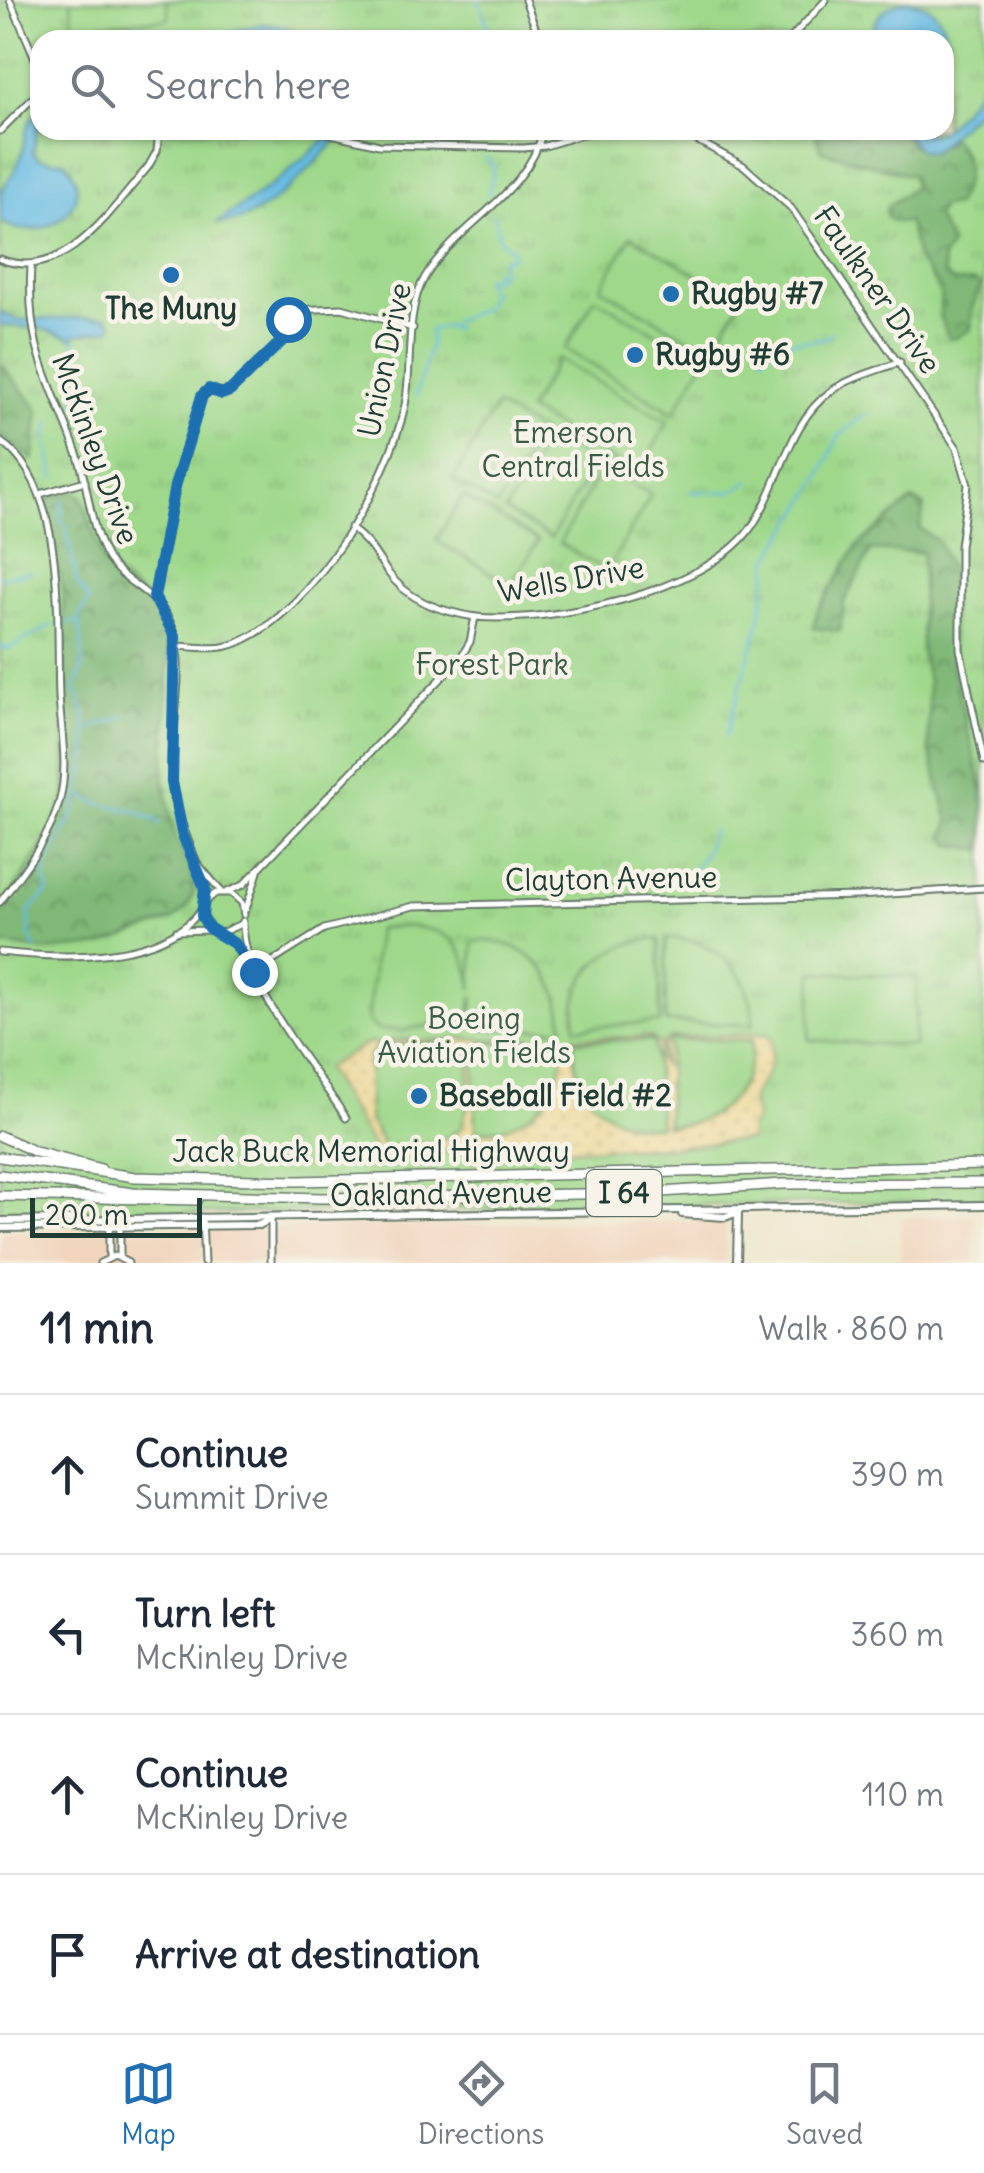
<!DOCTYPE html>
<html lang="en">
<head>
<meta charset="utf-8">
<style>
  :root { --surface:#fff; --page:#f2f2f3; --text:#1f2937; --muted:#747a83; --line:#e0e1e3; --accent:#1f6fb2 }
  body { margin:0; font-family:Delius,sans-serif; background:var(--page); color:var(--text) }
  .scale { position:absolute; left:30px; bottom:25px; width:172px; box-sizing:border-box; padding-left:10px; border:5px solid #1f3d34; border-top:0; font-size:28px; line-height:35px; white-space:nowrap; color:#1f3d34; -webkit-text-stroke:8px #f7f3e8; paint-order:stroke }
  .stop { position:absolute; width:30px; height:30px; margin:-22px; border:8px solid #1f6fb2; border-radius:50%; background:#fff }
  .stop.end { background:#1f6fb2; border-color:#fff; box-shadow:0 2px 10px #0008 }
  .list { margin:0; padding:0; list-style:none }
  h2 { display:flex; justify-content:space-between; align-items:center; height:130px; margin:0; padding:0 40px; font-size:42px }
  h2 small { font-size:32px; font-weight:400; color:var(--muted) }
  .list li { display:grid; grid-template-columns:65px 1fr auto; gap:30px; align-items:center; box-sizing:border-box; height:160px; padding:0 40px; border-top:2px solid var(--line) }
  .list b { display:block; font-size:38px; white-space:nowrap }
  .list p { margin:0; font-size:32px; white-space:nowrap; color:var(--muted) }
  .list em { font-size:32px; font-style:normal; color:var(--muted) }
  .icon { flex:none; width:55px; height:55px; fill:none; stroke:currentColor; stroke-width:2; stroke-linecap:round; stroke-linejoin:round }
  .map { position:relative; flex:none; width:984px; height:1263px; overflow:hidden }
  .search { position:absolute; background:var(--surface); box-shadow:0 2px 8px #0004; left:30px; right:30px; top:30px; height:110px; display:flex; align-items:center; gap:25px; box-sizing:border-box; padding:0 35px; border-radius:30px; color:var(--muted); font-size:38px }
  .sheet { height:770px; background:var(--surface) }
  nav { display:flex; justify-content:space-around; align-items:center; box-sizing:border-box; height:140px; border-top:2px solid var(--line); background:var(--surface); font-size:28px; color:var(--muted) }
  nav a { display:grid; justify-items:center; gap:5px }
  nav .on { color:var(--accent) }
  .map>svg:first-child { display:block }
  .built { fill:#f1d5bd }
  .grass { fill:url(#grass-tufts); stroke:#5f8a60; stroke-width:2.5; fill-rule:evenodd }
  .forest { fill:url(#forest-crowns); stroke:#4f7a56; stroke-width:2.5 }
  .sand { fill:url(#sand-dots); stroke:#868c69; stroke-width:2.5 }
  .garden { fill:#9fd88b; stroke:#5f8a60; stroke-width:2.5 }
  .water { fill:#67bbe3; stroke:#437c8c; stroke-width:2.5 }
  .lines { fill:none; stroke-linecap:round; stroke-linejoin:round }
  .stream { stroke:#67bbe3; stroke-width:2.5 }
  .minor-casing { stroke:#677869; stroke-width:9 }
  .tertiary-casing { stroke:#677869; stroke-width:10 }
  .motorway-casing { stroke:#677869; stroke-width:12 }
  .minor { stroke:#fff; stroke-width:5 }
  .tertiary { stroke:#fff; stroke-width:6 }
  .motorway { stroke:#fff; stroke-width:9 }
  .route { stroke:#1f6fb2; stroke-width:12 }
  .poi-dot { fill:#1f6fb2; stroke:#f7f3e8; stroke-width:4 }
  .labels { text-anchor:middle; stroke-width:9; stroke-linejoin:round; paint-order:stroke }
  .shield { fill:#f7f3e8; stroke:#60746a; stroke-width:2.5 }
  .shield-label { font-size:28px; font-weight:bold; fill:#1f3d34 }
  .street-label { font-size:30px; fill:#1f3d34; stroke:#f7f3e8 }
  .poi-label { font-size:30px; font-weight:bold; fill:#1f3d34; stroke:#f7f3e8; text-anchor:start }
  .park-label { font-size:30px; fill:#395c45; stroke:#f7f3e8 }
</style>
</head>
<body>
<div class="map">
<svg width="984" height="1263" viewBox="0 0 984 1263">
  <defs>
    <pattern id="grass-tufts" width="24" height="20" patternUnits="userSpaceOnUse" patternTransform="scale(2.5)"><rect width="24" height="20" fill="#9fd88b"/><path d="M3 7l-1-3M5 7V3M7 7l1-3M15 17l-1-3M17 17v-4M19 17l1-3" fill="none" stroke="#88ba79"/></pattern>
    <pattern id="forest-crowns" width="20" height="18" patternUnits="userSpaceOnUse" patternTransform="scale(2.5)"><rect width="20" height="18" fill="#7fb877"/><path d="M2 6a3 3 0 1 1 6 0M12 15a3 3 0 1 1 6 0" fill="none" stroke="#679762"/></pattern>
    <pattern id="sand-dots" width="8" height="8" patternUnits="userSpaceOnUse" patternTransform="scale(2.5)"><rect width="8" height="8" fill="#eeda9e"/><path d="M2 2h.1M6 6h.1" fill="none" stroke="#ccbc89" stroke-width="1.8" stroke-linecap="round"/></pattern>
  </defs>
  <rect width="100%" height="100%" fill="#f7f3e8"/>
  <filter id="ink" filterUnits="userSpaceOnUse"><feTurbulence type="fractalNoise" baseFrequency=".01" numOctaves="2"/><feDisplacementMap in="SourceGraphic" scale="20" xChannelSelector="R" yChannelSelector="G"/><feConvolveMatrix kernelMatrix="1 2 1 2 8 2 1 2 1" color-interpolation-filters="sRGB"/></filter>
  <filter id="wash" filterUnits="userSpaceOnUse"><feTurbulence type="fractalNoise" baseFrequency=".0048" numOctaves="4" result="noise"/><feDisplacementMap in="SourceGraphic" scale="40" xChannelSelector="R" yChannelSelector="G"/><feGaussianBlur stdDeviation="2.25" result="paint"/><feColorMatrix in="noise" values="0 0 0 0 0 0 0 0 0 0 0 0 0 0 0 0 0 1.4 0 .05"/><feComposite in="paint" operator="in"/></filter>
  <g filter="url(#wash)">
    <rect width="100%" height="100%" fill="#ede7cc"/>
    <g class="built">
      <path d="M974 1216V1263H900L901 1218Z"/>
      <path d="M721 1220 727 1223 726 1263H0V1232Z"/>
    </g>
    <path class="grass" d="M0 0H984V1201L0 1217ZM40 40H944V130H40Z"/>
    <g class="forest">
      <path d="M816 130H902L913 146 945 145 951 137C972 158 969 181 955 205L940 207 936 217 951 245 942 259 945 275 954 282 975 281 981 285 971 311V329L954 339 948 337 940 316 941 291 917 258 908 223 892 221 886 215 887 207 914 187 912 176 821 151Z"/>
      <path d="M0 363 39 410 33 460 0 434Z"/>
      <path d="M75 492 82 497 105 565 153 606 169 637 164 781 174 832 192 871 194 892 187 908 172 920 101 946 46 951 0 944V911L49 837 66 797 63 592 46 505 50 497Z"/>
      <path d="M912 500 924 505 920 528 939 543 950 568 952 665 984 796V850L952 845 945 837 949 821 929 749 928 681 921 652 923 553 871 550 844 602 840 631 813 628 818 610 857 546Z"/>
    </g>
    <path class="sand" d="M766 1034 772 1040C771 1048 772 1058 770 1065 764 1087 742 1092 757 1118L750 1127V1140L673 1147 446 1151 383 1163 325 1068 370 1042 387 1045 388 1041 650 1037 660 1044 658 1058 663 1065V1044L670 1038Z"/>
    <g class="garden">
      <path d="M71 0H167L169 19 73 26Z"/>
      <path d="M631 236 741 300 711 351 601 288Z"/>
      <path d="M595 298 704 361 674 413 565 349Z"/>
      <path d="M558 359 668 422 638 474 528 410Z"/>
      <path d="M496 406 541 432 497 506 453 480Z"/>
      <path d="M549 436 595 463 551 538 505 511Z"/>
      <path d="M603 467 651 495 607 571 559 543Z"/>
      <path d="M463 496 538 541 511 585 436 540Z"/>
      <path d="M402 926C448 927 467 944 472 989L473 941C528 938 562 975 563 1029L483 1030 474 1021 473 995 469 1018 405 1030H378L368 1021 377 929Z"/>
      <path d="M666 938C717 938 753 973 753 1025L665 1022Z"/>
      <path d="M659 939 660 1022 576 1028C568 975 609 940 659 939Z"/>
      <path d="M813 972 917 977 914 1046 809 1040Z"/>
      <path d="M654 1040 660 1126C607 1129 572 1094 574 1041Z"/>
      <path d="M669 1040H752C753 1090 717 1126 667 1126Z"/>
      <path d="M563 1041C564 1096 530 1129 476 1132L474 1052 483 1042Z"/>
      <path d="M453 1043 470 1058 469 1100 461 1129 439 1141 384 1148 369 1119V1056L378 1045Z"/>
    </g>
    <g class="water">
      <path d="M908 1C936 4 950 24 944 52V40H871C873 17 886 4 908 1Z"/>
      <path d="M262 24 286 27 308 40H206Z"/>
      <path d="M984 78V104L932 152 919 150 902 130C913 130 927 135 935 134 945 133 980 90 984 78Z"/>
      <path d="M40 110 33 153 41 159 64 161C103 200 44 250 0 221 0 178 3 195 19 162 28 142 20 127 40 110Z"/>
      <path d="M327 130H339L334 143C306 171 260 227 217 223L276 182 323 142Z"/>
      <path d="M0 312 17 320 107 317 113 325 111 329 75 335V339L42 329 0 325Z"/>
    </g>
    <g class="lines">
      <g class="stream">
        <path d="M479 0 492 40"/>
        <path d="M471 130 484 135"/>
        <path d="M484 137 489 130"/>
        <path d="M484 156 494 167 489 195"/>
        <path d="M762 357C795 328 809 350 832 333"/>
        <path d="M416 396 431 342 430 330 448 326 453 330 454 321 486 307 490 293 485 278 495 279 494 270 501 275 502 259 512 257 513 251 499 238 494 215"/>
        <path d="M70 407 81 397 87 377 79 375 86 365 74 360 75 339"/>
        <path d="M50 421 47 438 55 478"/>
        <path d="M690 492H730L751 481"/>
        <path d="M0 577 31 572"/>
        <path d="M66 623 79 622"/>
        <path d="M0 646 8 649 53 625"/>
        <path d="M87 730 125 716"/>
        <path d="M726 735 761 617 770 558 818 482 838 437 867 413"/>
        <path d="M82 796 103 805"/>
        <path d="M108 805 138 812 161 823"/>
        <path d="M690 875 707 849 713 830"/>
        <path d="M36 949 30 936 29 911 48 892C38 857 60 847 72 816 87 777 96 724 74 688 89 665 80 644 79 617L89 600 77 584 67 528 61 521 62 501"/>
      </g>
    </g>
  </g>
  <g filter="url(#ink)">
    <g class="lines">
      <defs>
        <g id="minor">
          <path d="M10 0 40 70"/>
          <path d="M525 0 540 40"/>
          <path d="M789 40 826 0"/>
          <path d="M314 130 379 145 523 148 545 146 597 130"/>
          <path d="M678 130 744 166 791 208 957 448 968 485 960 547V649L984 762"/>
          <path d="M0 131 40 91"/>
          <path d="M0 259C64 284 111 210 148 167L157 151 159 130"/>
          <path d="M31 266C26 353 51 380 78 456 89 489 90 529 108 559 125 585 158 592 171 624 189 667 167 736 172 784 176 826 204 864 206 901"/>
          <path d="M0 441C68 486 56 625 59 696 61 731 69 769 59 803 49 840 22 872 0 902"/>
          <path d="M40 494 85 481"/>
          <path d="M350 528C368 540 374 552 386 570 408 601 439 611 475 617"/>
          <path d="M154 597 175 486 203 393 230 391 285 337 289 315 294 310 342 308 413 328"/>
          <path d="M177 646C196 647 219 651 237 643 312 613 389 482 405 405 413 366 404 312 425 277 457 224 529 194 543 130"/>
          <path d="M198 864 220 890"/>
          <path d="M227 892 243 885 459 660 470 642 475 617C551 624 703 593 750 529 780 488 787 423 830 392 850 377 877 371 900 362"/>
          <path d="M206 901 216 893H231L242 903 244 915"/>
          <path d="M246 909 258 872"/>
          <path d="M202 911 207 926 231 941 247 959"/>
          <path d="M243 921C242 986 312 1064 346 1118"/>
          <path d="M176 931 210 930"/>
          <path d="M221 933 241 924"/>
          <path d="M0 952C61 959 161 964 203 908"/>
          <path d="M254 973 324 929 414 906 858 896 984 888"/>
          <path d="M202 1217 204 1263"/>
          <path d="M271 1219V1263"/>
          <path d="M120 1225V1257"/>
          <path d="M109 1227V1257"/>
          <path d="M100 1263 115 1256 128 1263"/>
        </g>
        <g id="tertiary">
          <path d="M682 1214 725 1217 738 1212"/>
          <path d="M0 1221 984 1205"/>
          <path d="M0 1228 259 1225 271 1219"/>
          <path d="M737 1263 738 1213"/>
        </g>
        <g id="motorway">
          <path d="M0 1136 36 1152 101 1169"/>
          <path d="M0 1157 135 1177 297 1181 984 1165"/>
          <path d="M0 1175 133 1193 322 1198 646 1193 783 1184 984 1183"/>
          <path d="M0 1196 197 1200"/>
        </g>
      </defs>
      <use href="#minor" class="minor-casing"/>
      <use href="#tertiary" class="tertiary-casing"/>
      <use href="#motorway" class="motorway-casing"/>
      <use href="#minor" class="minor"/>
      <use href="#tertiary" class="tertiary"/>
      <use href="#motorway" class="motorway"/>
    </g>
  </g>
  <g class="lines" filter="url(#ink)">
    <path class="route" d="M254 972 235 944 209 928 202 916 205 888 182 833 172 782 175 636 154 597 175 486 202 396 209 389 222 394 230 391 286 337 288 319"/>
  </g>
  <g class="poi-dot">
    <circle cx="171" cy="275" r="10"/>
    <circle cx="671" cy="294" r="10"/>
    <circle cx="635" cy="355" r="10"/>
    <circle cx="419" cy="1096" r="10"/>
  </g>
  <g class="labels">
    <rect class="shield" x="586.5" y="1170" width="75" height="46" rx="8"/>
    <g class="shield-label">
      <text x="624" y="1203">I 64</text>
    </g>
    <g class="street-label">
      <text transform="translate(877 290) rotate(55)" y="10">Faulkner Drive</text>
      <text transform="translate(385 360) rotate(-78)" y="10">Union Drive</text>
      <text transform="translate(95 449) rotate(70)" y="10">McKinley Drive</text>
      <text transform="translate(571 580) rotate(-10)" y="10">Wells Drive</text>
      <text transform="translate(611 879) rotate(-1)" y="10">Clayton Avenue</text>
      <text x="371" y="1162">Jack Buck Memorial Highway</text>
      <text transform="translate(441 1194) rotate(-1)" y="10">Oakland Avenue</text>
    </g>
    <g class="poi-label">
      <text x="691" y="304">Rugby #7</text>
      <text x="171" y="319" text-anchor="middle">The Muny</text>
      <text x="655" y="365">Rugby #6</text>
      <text x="439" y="1106">Baseball Field #2</text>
    </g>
    <g class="park-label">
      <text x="573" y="443">Emerson<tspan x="573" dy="34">Central Fields</tspan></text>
      <text x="492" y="675">Forest Park</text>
      <text x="474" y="1029">Boeing<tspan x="474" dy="34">Aviation Fields</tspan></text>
    </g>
  </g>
</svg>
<div class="scale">200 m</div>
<div class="stop" style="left:288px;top:319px"></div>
<div class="stop end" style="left:254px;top:972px"></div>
<div class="search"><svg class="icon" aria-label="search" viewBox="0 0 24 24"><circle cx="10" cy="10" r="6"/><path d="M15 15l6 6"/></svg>Search here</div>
</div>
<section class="sheet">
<h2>11 min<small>Walk · 860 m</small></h2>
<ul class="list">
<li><svg class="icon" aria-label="ahead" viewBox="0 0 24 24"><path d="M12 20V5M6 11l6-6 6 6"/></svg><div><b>Continue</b><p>Summit Drive</p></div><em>390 m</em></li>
<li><svg class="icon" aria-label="left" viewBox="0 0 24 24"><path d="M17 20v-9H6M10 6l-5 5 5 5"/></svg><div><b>Turn left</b><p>McKinley Drive</p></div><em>360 m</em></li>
<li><svg class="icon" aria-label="ahead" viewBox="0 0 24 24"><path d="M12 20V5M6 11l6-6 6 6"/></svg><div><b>Continue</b><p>McKinley Drive</p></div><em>110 m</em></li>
<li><svg class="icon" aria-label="arrive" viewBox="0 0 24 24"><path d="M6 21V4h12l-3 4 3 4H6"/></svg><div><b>Arrive at destination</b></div></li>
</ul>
</section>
<nav>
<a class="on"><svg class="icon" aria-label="map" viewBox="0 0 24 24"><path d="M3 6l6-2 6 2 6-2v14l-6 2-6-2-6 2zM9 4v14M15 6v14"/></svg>Map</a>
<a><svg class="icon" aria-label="directions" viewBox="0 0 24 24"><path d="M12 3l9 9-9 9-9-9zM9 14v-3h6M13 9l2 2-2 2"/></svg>Directions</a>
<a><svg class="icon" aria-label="saved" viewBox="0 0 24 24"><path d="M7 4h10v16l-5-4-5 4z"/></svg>Saved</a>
</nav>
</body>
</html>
